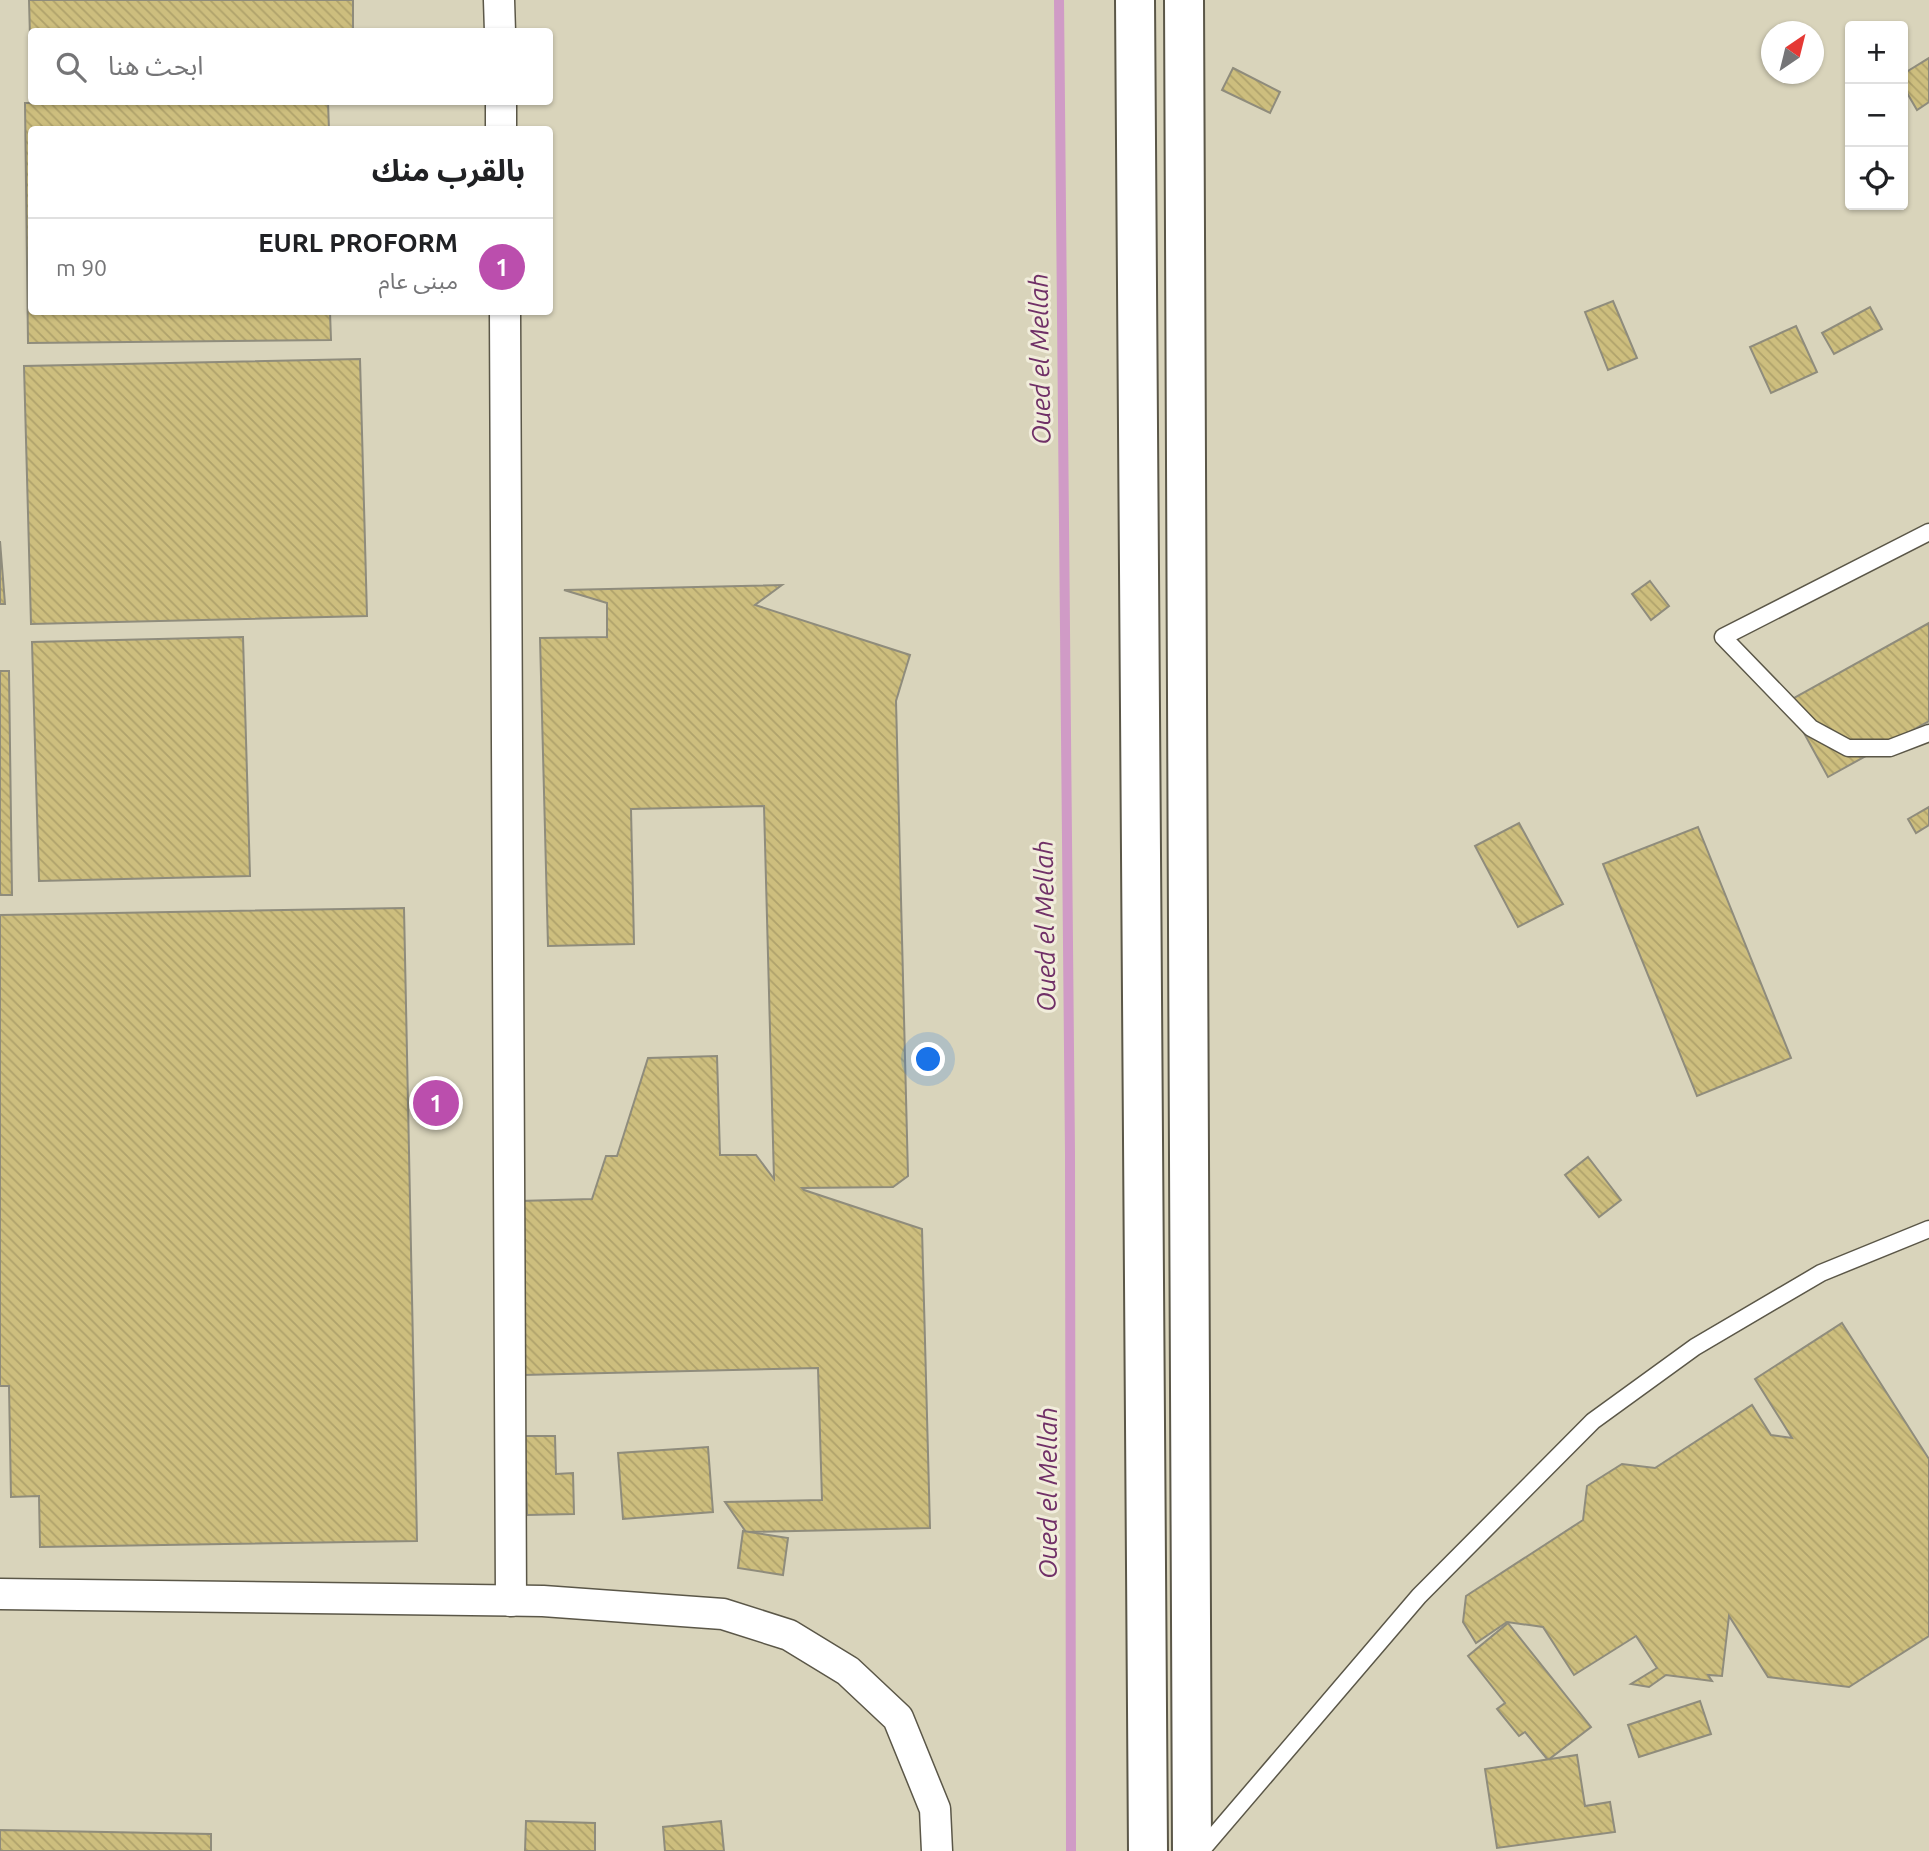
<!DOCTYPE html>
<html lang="ar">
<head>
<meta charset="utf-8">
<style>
  :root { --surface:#fff; --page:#f6f6f6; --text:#202124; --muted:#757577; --line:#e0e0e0; --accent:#bb4ead }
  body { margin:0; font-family:Ubuntu,"Noto Sans Arabic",sans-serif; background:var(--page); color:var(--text); direction:rtl }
  .controls { position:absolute; right:21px; top:21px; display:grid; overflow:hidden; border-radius:7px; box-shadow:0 2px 5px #0004 }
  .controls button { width:63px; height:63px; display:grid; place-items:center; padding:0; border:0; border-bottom:2px solid var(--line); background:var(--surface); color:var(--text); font:35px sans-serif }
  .compass { position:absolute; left:1761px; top:21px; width:63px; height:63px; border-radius:50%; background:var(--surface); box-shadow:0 2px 5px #0004; rotate:35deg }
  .you { position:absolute; left:929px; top:1060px; width:24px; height:24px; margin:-18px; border:5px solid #fff; border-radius:50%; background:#1a73e8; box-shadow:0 0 0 10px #1a73e833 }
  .badge { display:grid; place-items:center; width:46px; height:46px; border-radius:50%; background:var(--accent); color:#fff; font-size:23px; font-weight:700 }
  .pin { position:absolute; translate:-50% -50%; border:4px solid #fff; box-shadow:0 2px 7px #0006 }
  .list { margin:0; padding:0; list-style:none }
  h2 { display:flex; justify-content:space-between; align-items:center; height:91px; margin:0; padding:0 28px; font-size:30px }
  h2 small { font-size:23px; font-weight:400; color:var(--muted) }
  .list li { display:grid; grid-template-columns:46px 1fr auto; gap:21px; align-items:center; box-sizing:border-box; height:98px; padding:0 28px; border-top:2px solid var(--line) }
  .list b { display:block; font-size:26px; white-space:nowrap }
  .list p { margin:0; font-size:23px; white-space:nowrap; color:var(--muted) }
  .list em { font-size:23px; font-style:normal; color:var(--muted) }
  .icon { flex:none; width:38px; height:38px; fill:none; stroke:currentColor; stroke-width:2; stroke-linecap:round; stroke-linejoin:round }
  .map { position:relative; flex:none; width:1929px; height:1851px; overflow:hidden; direction:ltr }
  .search { position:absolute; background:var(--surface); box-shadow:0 2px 5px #0004; left:28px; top:28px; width:525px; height:77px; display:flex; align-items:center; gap:18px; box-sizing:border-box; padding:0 24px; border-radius:7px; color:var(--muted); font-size:26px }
  .panel { position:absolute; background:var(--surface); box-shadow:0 2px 5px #0004; left:28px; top:126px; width:525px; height:189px; border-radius:7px; direction:rtl }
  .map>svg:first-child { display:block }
  .built { fill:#d9d4bb; fill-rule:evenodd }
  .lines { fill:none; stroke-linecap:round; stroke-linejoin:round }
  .stream { stroke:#d09bc6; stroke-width:10 }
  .building { fill:url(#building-back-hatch); stroke:#8f8c7c; stroke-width:2 }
  .service-casing { stroke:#5b5748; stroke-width:19 }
  .minor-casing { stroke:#5b5748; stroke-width:33 }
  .primary-casing { stroke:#5b5748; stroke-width:42 }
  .service { stroke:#fff; stroke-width:16 }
  .minor { stroke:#fff; stroke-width:30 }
  .primary { stroke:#fff; stroke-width:38 }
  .labels { text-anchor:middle; stroke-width:6; stroke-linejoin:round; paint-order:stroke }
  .water-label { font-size:26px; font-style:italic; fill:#703067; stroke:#f1eddb }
</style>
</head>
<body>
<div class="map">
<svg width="1929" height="1851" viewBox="0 0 1929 1851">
  <defs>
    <pattern id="building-back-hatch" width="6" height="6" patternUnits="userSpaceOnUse" patternTransform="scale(1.75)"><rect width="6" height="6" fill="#cdbe7e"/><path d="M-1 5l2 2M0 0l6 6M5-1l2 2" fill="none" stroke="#afa26b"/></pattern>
  </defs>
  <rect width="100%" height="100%" fill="#e3dfce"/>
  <path class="built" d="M0 0H1929V1851H0ZM1850 26H1903V205H1850ZM32 32H550V102H32ZM1772 32H1814V74H1772ZM32 130H550V312H32Z"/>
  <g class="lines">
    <path class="stream" d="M1059 0 1070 1154 1071 1851"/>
  </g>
  <g class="building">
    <path d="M29 0H353V32H32L31 74Z"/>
    <path d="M1929 58V102L1917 110 1903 86V74Z"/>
    <path d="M1233 68 1280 92 1270 113 1222 90Z"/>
    <path d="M328 102 329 130H32V312H330L331 340 28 343 25 103Z"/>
    <path d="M1613 301 1637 358 1608 370 1585 312Z"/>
    <path d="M1870 307 1882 329 1834 354 1822 333Z"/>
    <path d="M1796 326 1817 372 1771 393 1750 347Z"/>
    <path d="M360 359 367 616 31 624 24 366Z"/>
    <path d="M0 541 5 604H0Z"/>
    <path d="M1650 581 1669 606 1651 620 1632 594Z"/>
    <path d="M782 585 755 605 910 655 896 701 908 1176 893 1187 802 1188 804 1190 922 1229 930 1528 746 1532 725 1502 822 1500 818 1368 523 1375 519 1201 592 1199 606 1156H617L648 1058 717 1056 720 1155H756L774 1179 764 806 631 809 634 944 548 946 540 638 607 637V603L564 590Z"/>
    <path d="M1929 623V721L1828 777 1787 702Z"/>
    <path d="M243 637 250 876 39 881 32 642Z"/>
    <path d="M0 671H9L12 895H0Z"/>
    <path d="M1929 807V825L1916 833 1908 819Z"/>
    <path d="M1519 823 1563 904 1518 927 1475 846Z"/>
    <path d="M1698 827 1791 1058 1697 1096 1603 864Z"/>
    <path d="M404 908 417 1541 40 1547 39 1496 11 1497 9 1386H0V915Z"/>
    <path d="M1588 1157 1621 1200 1599 1217 1565 1175Z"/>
    <path d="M1842 1323 1929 1459V1636L1849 1687 1768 1677 1729 1616 1722 1676 1708 1675 1712 1681 1666 1675 1649 1687 1631 1684 1657 1668 1636 1636 1574 1675 1543 1627 1507 1622 1476 1643 1463 1622 1466 1596 1583 1520 1587 1486 1622 1464 1655 1468 1752 1405 1771 1435 1792 1438 1755 1379Z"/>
    <path d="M525 1436H555L556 1474 573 1473 574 1514 527 1515Z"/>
    <path d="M708 1447 713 1512 623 1519 618 1453Z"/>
    <path d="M743 1531 788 1538 783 1575 738 1568Z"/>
    <path d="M1508 1623 1591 1727 1548 1760 1525 1732 1519 1736 1497 1709 1505 1703 1468 1656Z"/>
    <path d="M1700 1701 1711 1734 1639 1757 1628 1725Z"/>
    <path d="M1577 1755 1585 1806 1610 1802 1615 1832 1497 1848 1485 1769Z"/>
    <path d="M526 1821 595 1823V1851H525Z"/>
    <path d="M721 1821 724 1851H665L663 1827Z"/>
    <path d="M0 1830 211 1834V1851H0Z"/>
  </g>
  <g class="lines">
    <defs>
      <g id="service">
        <path d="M1929 532 1723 637 1811 728 1848 748H1890L1929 733"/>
        <path d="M1201 1851 1419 1596 1593 1421 1695 1347 1821 1273 1929 1229"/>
      </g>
      <g id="minor">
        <path d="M499 0 500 32"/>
        <path d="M501 102V130"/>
        <path d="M505 312 511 1601"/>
        <path d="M0 1594 543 1601 723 1614 789 1635 848 1671 898 1718 935 1809 937 1851"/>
      </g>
      <g id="primary">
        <path d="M1135 0 1148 1851"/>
        <path d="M1184 0 1192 1851"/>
      </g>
    </defs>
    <use href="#service" class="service-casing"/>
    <use href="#minor" class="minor-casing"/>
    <use href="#primary" class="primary-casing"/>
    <use href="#service" class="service"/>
    <use href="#minor" class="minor"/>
    <use href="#primary" class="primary"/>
  </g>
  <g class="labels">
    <g class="water-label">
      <text transform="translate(1040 359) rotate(-91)" y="9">Oued el Mellah</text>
      <text transform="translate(1045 926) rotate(-91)" y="9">Oued el Mellah</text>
      <text transform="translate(1048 1493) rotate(-90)" y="9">Oued el Mellah</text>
    </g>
  </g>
</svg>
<div class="controls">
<button>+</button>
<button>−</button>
<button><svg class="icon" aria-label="locate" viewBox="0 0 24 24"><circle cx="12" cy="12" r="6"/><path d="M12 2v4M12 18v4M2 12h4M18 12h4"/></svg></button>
</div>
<svg class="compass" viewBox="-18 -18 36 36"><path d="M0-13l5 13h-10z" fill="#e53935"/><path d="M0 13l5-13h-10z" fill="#757577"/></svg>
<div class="you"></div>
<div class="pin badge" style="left:436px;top:1103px">1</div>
<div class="search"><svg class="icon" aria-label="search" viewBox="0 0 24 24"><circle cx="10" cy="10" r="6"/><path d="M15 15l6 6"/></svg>ابحث هنا</div>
<section class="panel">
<h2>بالقرب منك<small></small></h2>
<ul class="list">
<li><span class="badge">1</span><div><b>EURL PROFORM</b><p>مبنى عام</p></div><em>90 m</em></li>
</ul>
</section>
</div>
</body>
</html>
